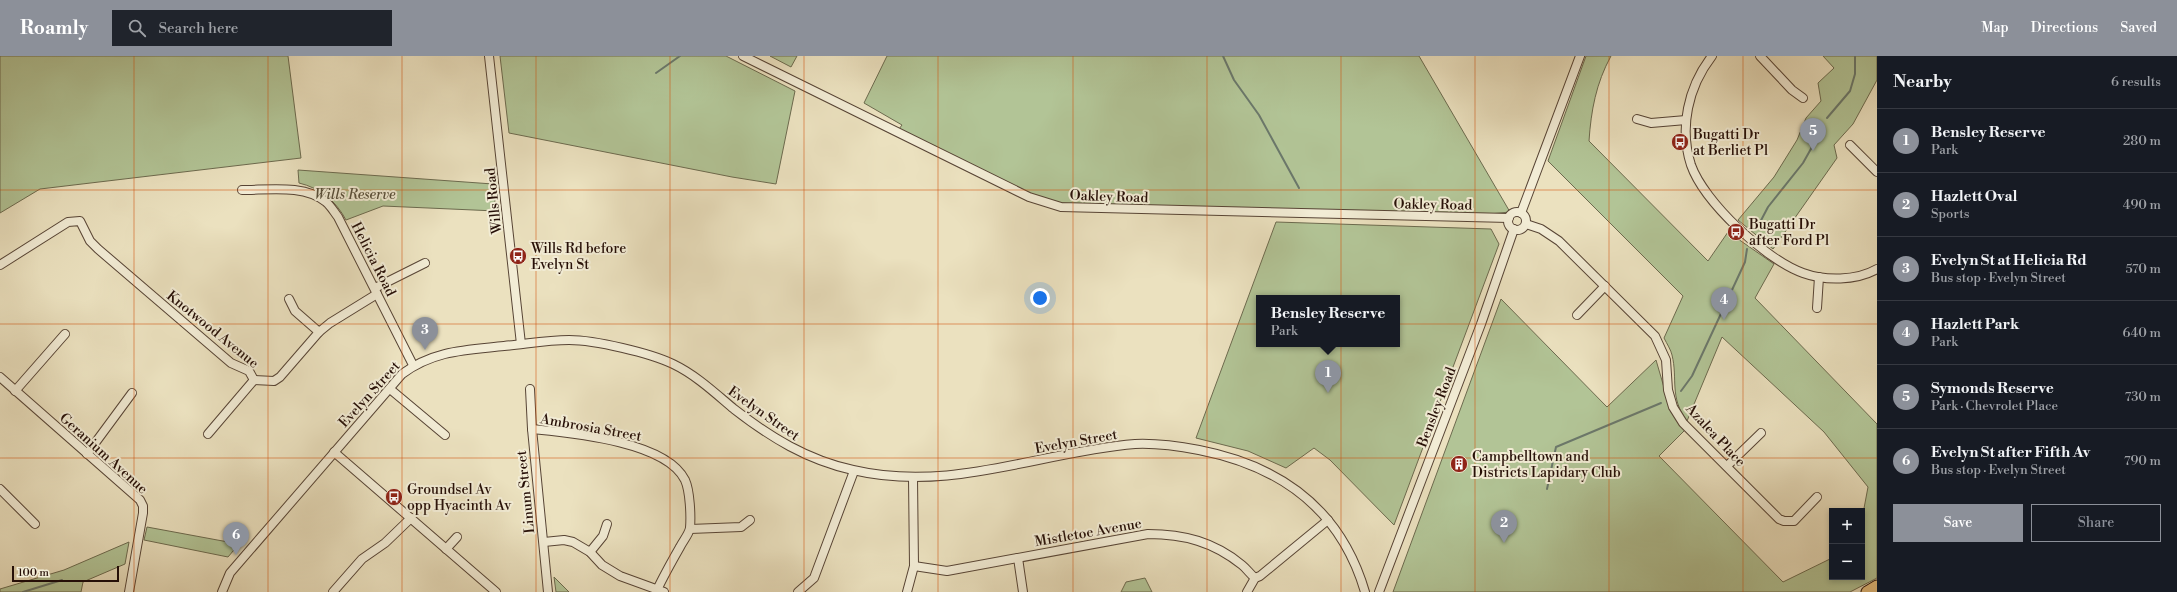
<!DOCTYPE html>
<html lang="en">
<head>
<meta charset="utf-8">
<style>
  :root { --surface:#171b24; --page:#20242c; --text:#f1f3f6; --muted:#9ea1a6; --line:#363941; --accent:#8c9099 }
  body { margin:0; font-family:"Libre Bodoni",serif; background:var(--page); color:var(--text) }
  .controls { position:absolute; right:12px; bottom:12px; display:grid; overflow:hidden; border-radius:0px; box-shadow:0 2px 6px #0003 }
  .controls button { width:36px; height:36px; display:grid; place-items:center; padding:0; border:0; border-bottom:1px solid var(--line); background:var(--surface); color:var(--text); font:20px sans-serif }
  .scale { position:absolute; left:12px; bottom:10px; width:107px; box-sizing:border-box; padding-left:4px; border:2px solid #260f07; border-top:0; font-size:11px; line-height:14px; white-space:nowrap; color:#260f07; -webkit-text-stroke:3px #f2ecd5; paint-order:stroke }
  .you { position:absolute; left:1040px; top:242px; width:14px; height:14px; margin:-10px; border:3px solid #fff; border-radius:50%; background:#1a73e8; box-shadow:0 0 0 6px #1a73e833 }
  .badge { display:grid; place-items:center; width:26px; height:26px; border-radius:50%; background:var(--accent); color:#fff; font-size:13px; font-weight:700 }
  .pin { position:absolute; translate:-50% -33px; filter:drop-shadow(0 1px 2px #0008) }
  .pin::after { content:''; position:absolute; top:21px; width:14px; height:12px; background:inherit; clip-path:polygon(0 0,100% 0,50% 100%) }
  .popup { position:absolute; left:1256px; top:239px; width:144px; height:52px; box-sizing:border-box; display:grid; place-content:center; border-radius:0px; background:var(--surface); filter:drop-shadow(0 1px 3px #0005); font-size:13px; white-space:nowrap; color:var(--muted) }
  .popup b { font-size:15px; color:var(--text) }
  .popup::after { content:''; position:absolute; left:50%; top:100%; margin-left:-8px; border:8px solid transparent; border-top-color:var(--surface) }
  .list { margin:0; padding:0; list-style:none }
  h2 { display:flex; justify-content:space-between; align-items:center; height:52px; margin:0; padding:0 16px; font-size:17px }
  h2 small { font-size:13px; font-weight:400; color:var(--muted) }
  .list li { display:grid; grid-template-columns:26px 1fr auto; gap:12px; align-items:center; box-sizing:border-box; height:64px; padding:0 16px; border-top:1px solid var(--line) }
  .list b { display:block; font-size:15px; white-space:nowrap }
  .list p { margin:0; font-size:13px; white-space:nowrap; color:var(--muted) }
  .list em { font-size:13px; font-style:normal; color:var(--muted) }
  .actions { display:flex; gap:8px; padding:12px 16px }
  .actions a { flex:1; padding:9px 0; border:1px solid var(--accent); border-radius:0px; text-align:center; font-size:14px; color:var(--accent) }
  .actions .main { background:var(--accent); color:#fff }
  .icon { flex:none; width:22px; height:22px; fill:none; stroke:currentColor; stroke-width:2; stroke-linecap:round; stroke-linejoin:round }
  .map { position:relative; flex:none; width:1877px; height:536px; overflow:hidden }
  header { display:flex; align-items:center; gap:24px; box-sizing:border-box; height:56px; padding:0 20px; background:var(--accent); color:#fff }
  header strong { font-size:19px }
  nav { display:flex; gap:22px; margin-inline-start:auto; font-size:14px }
  .search { width:280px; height:36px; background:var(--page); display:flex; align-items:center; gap:10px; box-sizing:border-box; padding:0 14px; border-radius:0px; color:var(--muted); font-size:15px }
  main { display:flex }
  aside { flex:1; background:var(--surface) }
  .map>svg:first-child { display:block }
  .green { fill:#b2c496; stroke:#6c6a4e; fill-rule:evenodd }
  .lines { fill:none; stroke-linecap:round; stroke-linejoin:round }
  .stream { stroke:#6b786b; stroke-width:2 }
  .minor-casing { stroke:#574435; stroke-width:10 }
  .major-casing { stroke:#260f07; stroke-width:13 }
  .minor { stroke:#f2ecd5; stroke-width:8 }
  .major { stroke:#e6c080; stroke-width:11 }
  .grid { fill:none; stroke:#d5520c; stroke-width:1; stroke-opacity:0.55 }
  .labels { text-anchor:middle; stroke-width:4; stroke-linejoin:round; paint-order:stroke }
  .poi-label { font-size:14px; fill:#260f07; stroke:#f2ecd5; text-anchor:start }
  .park-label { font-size:14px; font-style:italic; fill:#574e39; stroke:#f2ecd5 }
  .street-label { font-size:14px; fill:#260f07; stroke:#f2ecd5 }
</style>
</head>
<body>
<header>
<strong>Roamly</strong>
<div class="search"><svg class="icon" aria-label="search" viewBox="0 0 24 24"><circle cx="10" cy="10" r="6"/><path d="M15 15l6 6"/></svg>Search here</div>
<nav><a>Map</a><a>Directions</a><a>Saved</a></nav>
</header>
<main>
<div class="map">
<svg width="1877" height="536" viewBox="0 0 1877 536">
  <rect width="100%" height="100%" fill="#ebe1bf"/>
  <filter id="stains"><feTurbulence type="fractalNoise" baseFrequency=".005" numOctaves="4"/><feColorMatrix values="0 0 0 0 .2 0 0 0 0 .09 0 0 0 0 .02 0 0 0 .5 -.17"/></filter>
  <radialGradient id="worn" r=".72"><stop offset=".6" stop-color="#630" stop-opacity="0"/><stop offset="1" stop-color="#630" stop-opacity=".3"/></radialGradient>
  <g class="green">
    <path d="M0 0H288L301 102 40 133 0 157Z"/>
    <path d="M500 0H726L795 35 776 128 732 121 509 77Z"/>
    <path d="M770 0H797L791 11Z"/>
    <path d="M887 0H1419L1510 156 1489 158 1074 148 1053 146 1024 135 899 73 902 69 864 47Z"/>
    <path d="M1586 0H1611C1596 27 1591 55 1589 85L1708 205 1728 176 1774 208 1755 242 1877 368V522L1850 536H1393L1501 243 1607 351 1656 304 1670 352 1685 374 1659 400 1783 526 1832 502V521H1862V463L1868 431 1824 376 1722 281 1687 365C1669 341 1678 323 1672 299 1671 294 1667 288 1664 282L1683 240 1548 105Z"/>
    <path d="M1823 0H1877V24L1853 68 1834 89 1837 102 1773 193 1738 164 1774 121 1797 84 1806 62 1821 45 1818 27 1834 12Z"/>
    <path d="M298 114 493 128 496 155 383 150 346 164C336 145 320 132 299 127Z"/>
    <path d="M1276 166 1491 173 1499 188 1394 469 1330 404 1314 392 1286 412 1248 395 1196 382ZM1259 242H1397V288H1259Z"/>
    <path d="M147 471 239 488 228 501 144 484Z"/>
    <path d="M129 486 125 508 83 526 81 536H0V533L64 514Z"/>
    <path d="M554 521 569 536H556Z"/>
    <path d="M1145 522 1152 536H1121L1126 526Z"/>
  </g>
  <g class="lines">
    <g class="stream">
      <path d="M1223 0 1234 24 1259 59 1299 132"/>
      <path d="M656 17 680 0"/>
      <path d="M1827 62 1850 35 1855 18V0"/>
      <path d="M1757 172 1768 151 1803 107 1821 75"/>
      <path d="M1681 335 1692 320 1745 206 1747 193"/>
      <path d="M1547 433 1556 391 1661 347"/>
      <path d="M23 536 62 524"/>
    </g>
    <defs>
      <g id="minor">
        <path d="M489 0 521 288"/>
        <path d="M743 0 1029 141 1061 151 1509 162"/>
        <path d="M1712 0C1688 31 1679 72 1691 109 1704 146 1766 204 1803 217 1825 225 1856 225 1877 213"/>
        <path d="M1760 0 1792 34 1803 42"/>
        <path d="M1637 63 1651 67 1686 64"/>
        <path d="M1850 89 1877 116"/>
        <path d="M242 134C268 134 305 128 326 146 331 150 334 156 338 161L413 309"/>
        <circle cx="1517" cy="165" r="9"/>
        <path d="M1521 157 1580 0"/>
        <path d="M1526 168 1541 173 1559 185 1655 280 1666 304 1668 334 1673 351 1683 367 1779 463 1784 465H1794L1817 441"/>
        <path d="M0 209 68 166 80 165 90 185 98 193 231 307 249 315 254 324"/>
        <path d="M375 232 425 207"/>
        <path d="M289 243 295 255 319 276"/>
        <path d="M1817 252 1819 221"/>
        <path d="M1577 259 1605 230"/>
        <path d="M0 321 140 444 143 450V457L129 536"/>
        <path d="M254 324 274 325 280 321 319 276 330 267 377 238"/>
        <path d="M390 333 445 379"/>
        <path d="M530 333 532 373 548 536"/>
        <path d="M15 335 65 278"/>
        <path d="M532 373C571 377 666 385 685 424 690 435 691 460 690 472 689 478 683 485 680 491 672 505 664 519 657 534"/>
        <path d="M208 378 254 324"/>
        <path d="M334 396 496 536"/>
        <path d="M87 398 132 337"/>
        <path d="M1727 410 1761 377"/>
        <path d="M0 433 35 468"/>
        <path d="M690 473 741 471 750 464"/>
        <path d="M544 486 564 484 573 486 590 496 602 509 620 520 664 536"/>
        <path d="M446 493 457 481"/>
        <path d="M590 496 603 480 607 468"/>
        <path d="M1018 502 1023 536"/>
        <path d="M914 510 947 515 1148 478C1184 478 1214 486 1242 509 1247 513 1250 518 1255 522"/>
        <path d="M222 536 230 517 402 318C434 294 467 294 504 290 526 288 547 284 569 284 595 284 650 297 673 308 696 319 715 337 734 353 770 381 807 404 853 414 951 437 1039 396 1135 388 1157 387 1178 390 1199 394 1281 410 1341 454 1365 536"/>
        <path d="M333 536 362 503 385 487 411 462"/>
        <path d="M798 536 814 522 854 415"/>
        <path d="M907 536 914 510 913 422"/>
        <path d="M1247 536 1255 522 1260 520 1328 464"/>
        <path d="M1379 536 1481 268 1514 173"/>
      </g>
      <path id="major" d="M1867 536 1877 530"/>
    </defs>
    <use href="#minor" class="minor-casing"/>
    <use href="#major" class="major-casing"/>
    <use href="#minor" class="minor"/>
    <use href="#major" class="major"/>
  </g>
  <path class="grid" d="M134 0V536M268 0V536M402 0V536M536 0V536M670 0V536M804 0V536M938 0V536M1073 0V536M1207 0V536M1341 0V536M1475 0V536M1609 0V536M1743 0V536M0 134H1877M0 268H1877M0 402H1877"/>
  <defs>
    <symbol id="bus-disc" viewBox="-11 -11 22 22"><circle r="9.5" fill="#8f2418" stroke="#f2ecd5"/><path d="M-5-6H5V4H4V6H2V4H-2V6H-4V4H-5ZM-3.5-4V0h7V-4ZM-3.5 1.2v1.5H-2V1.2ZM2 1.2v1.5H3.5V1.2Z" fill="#fff"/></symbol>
    <symbol id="building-disc" viewBox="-11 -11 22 22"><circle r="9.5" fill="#8f2418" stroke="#f2ecd5"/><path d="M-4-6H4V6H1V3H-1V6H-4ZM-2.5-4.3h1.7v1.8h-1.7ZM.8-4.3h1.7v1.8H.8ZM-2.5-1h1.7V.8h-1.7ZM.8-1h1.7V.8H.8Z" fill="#fff"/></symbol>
  </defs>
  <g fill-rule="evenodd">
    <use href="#bus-disc" x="1670" y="76" width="20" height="20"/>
    <use href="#bus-disc" x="1726" y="166" width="20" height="20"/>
    <use href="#bus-disc" x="508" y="190" width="20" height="20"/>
    <use href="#building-disc" x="1449" y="398" width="20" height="20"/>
    <use href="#bus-disc" x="384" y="431" width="20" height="20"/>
  </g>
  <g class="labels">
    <g class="poi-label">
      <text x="1693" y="83">Bugatti Dr<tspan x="1693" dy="16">at Berliet Pl</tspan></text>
      <text x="1749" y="173">Bugatti Dr<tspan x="1749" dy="16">after Ford Pl</tspan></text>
      <text x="531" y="197">Wills Rd before<tspan x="531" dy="16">Evelyn St</tspan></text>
      <text x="1472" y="405">Campbelltown and<tspan x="1472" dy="16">Districts Lapidary Club</tspan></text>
      <text x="407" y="438">Groundsel Av<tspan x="407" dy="16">opp Hyacinth Av</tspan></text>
    </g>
    <g class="park-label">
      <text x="355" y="143">Wills Reserve</text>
    </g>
    <g class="street-label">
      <text transform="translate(1109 140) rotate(2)" y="5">Oakley Road</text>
      <text transform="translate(493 145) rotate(-96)" y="5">Wills Road</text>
      <text transform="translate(1433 148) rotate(1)" y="5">Oakley Road</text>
      <text transform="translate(374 203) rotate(63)" y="5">Helicia Road</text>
      <text transform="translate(213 273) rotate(39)" y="5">Knotwood Avenue</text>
      <text transform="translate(369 338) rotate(-48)" y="5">Evelyn Street</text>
      <text transform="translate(1436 351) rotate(-69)" y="5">Bensley Road</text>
      <text transform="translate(764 357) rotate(35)" y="5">Evelyn Street</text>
      <text transform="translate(591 371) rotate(10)" y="5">Ambrosia Street</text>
      <text transform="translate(1716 379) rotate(47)" y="5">Azalea Place</text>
      <text transform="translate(1076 385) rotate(-10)" y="5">Evelyn Street</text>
      <text transform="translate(104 397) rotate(42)" y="5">Geranium Avenue</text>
      <text transform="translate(525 436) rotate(-96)" y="5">Linum Street</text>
      <text transform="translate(1088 476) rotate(-10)" y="5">Mistletoe Avenue</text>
    </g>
  </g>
  <rect width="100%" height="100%" filter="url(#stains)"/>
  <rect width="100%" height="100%" fill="url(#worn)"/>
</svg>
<div class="controls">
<button>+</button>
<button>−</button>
</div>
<div class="scale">100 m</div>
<div class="you"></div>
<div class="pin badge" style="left:1328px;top:337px">1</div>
<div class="popup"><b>Bensley Reserve</b>Park</div>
<div class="pin badge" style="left:1504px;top:487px">2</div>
<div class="pin badge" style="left:425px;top:294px">3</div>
<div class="pin badge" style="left:1724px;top:264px">4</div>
<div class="pin badge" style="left:1813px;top:95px">5</div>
<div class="pin badge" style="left:236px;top:499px">6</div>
</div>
<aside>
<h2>Nearby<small>6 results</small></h2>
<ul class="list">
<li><span class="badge">1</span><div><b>Bensley Reserve</b><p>Park</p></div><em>280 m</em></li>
<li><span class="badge">2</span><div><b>Hazlett Oval</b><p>Sports</p></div><em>490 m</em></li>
<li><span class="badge">3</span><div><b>Evelyn St at Helicia Rd</b><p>Bus stop · Evelyn Street</p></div><em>570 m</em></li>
<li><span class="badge">4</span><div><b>Hazlett Park</b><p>Park</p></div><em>640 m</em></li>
<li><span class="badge">5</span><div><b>Symonds Reserve</b><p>Park · Chevrolet Place</p></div><em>730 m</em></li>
<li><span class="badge">6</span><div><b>Evelyn St after Fifth Av</b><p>Bus stop · Evelyn Street</p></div><em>790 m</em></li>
</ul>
<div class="actions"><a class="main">Save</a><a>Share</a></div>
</aside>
</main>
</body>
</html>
